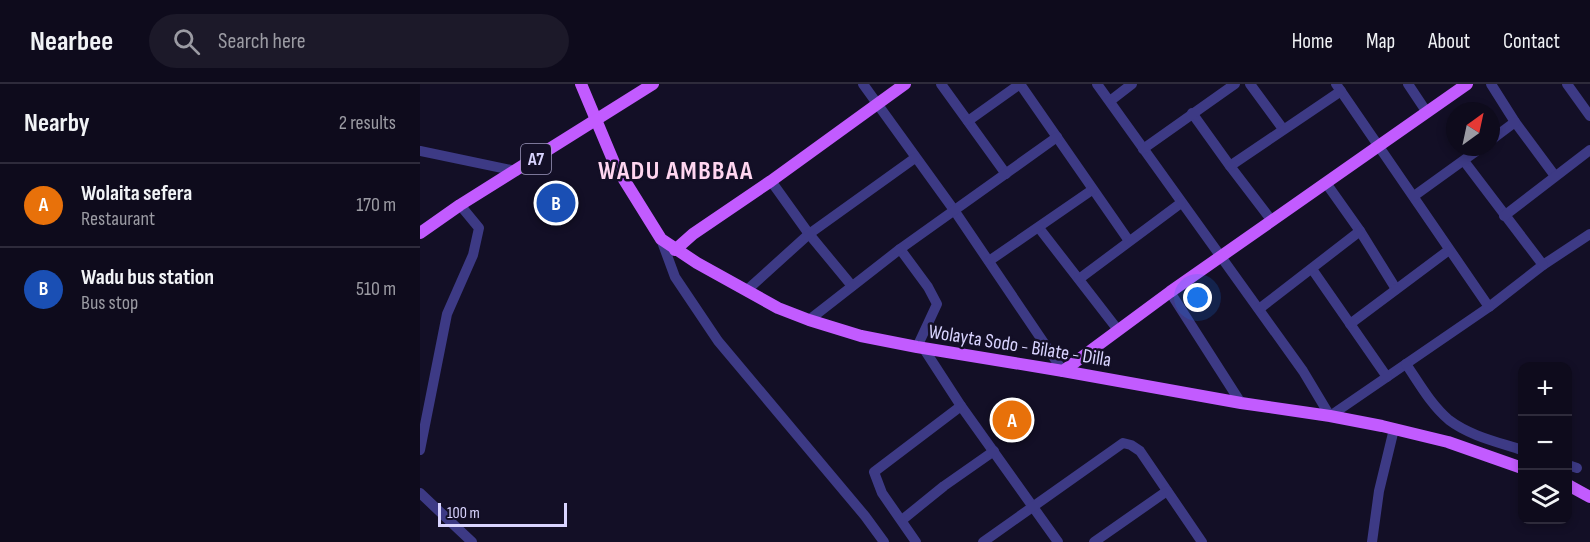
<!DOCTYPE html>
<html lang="en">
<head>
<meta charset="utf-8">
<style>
  :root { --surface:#0e0b1c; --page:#1c1929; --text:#f1f3f6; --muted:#9b9ba3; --line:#2e2b3b; --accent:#00e5ff }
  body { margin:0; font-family:"Sofia Sans Condensed",sans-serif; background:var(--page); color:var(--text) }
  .controls { position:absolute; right:18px; bottom:18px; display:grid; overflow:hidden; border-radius:12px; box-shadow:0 3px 9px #0003 }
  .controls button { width:54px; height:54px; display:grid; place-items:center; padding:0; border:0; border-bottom:2px solid var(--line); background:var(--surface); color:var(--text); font:30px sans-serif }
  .compass { position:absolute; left:1026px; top:18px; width:54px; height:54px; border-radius:50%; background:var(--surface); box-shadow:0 3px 9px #0003; rotate:33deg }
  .scale { position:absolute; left:18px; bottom:15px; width:129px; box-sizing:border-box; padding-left:6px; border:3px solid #d9d4ff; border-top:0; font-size:16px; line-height:21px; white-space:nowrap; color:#d9d4ff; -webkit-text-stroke:4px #130f26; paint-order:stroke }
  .you { position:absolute; left:778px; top:214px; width:21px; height:21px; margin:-15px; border:4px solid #fff; border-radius:50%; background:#1a73e8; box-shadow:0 0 0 9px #1a73e833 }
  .badge { display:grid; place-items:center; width:39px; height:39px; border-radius:50%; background:var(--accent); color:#fff; font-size:20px; font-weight:700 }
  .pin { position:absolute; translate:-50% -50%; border:3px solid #fff; box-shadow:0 2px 6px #0006 }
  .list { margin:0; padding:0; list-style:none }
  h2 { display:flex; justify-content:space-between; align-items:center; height:78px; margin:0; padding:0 24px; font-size:26px }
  h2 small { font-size:20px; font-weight:400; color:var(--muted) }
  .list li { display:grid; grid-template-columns:39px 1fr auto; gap:18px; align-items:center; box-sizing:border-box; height:84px; padding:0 24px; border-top:2px solid var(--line) }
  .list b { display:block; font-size:22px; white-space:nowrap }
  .list p { margin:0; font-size:20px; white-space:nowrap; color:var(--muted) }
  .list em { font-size:20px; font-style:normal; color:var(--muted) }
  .icon { flex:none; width:33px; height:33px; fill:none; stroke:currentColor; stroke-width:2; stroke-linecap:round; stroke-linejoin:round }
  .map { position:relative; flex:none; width:1170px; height:458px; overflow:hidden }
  header { display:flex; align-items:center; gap:36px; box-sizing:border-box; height:84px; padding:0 30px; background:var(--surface); border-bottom:2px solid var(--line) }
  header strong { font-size:28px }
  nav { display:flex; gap:33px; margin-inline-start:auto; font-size:21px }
  .search { width:420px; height:54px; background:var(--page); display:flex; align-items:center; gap:15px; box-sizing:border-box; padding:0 21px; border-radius:33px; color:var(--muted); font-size:22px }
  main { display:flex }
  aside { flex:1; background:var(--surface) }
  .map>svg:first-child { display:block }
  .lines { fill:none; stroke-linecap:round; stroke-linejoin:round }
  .minor { stroke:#3d3a85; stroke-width:10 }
  .major { stroke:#c25bff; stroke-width:12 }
  .labels { text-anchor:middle; stroke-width:5; stroke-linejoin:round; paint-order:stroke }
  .shield { fill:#130f26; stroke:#9e99be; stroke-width:1.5 }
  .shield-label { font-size:18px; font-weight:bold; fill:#d9d4ff }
  .street-label { font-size:20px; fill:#d9d4ff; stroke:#130f26 }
  .district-label { font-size:26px; font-weight:bold; letter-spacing:1.5px; fill:#ffd6f0; stroke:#130f26 }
</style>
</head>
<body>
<header>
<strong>Nearbee</strong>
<div class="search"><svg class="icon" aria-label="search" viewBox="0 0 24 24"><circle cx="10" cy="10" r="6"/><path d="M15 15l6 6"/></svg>Search here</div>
<nav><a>Home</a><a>Map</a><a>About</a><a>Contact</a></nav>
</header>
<main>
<aside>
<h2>Nearby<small>2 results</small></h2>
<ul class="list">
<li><span class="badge" style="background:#e8710a">A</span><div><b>Wolaita sefera</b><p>Restaurant</p></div><em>170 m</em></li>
<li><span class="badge" style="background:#1a4fb4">B</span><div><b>Wadu bus station</b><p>Bus stop</p></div><em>510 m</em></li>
</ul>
</aside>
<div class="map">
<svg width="1170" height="458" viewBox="0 0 1170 458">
  <rect width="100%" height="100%" fill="#130f26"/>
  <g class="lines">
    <g class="minor">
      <path d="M443 0 534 126 643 287"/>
      <path d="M521 0 586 90"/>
      <path d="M600 0 709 157"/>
      <path d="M677 0 883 287 910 332 1069 223 1123 181 1170 150"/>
      <path d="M830 0 863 45"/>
      <path d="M916 0 1069 223"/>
      <path d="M988 0 1006 27"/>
      <path d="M1071 0 1095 38 1135 92"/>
      <path d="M1147 0 1170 32"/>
      <path d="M690 17 712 0"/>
      <path d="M772 29 810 82 852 137"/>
      <path d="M548 37 600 0"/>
      <path d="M1071 56 1095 38"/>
      <path d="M723 65 815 0"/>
      <path d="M0 67 96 87"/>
      <path d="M1044 77 1123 181"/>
      <path d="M810 82 921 7"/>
      <path d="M351 97 389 150 432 202"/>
      <path d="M906 99 940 147 976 205"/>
      <path d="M994 112 1062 63"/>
      <path d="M1084 132 1170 66"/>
      <path d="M619 144 698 246"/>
      <path d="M241 155 255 193 298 257 445 432 464 458"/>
      <path d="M480 165 508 203 517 220 497 263"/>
      <path d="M569 177 672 106"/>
      <path d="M892 185 967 293"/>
      <path d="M659 195 761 119"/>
      <path d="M327 206 389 150 495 74"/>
      <path d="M750 208 821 319"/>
      <path d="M839 225 940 147"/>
      <path d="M389 236 480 165 637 53"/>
      <path d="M930 240 1029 166"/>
      <path d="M504 265 541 322 638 458"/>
      <path d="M986 280C999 299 1011 321 1029 336 1050 352 1078 358 1102 366"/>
      <path d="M0 366 27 230 53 171 59 144 40 121"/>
      <path d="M1148 381 1157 384"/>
      <path d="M0 409 52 458"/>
      <path d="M482 436 524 402 574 367"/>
      <path d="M496 458 462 409 454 388 541 322"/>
      <path d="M563 458 703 359 711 361 720 367 782 458"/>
      <path d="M674 458 747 407"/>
      <path d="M952 458 959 407 974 345"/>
    </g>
    <g class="major">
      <path d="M161 0 195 81 241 155 277 179 358 224 389 236 441 252 497 263 643 287 821 319 910 332 962 342 1028 358 1102 384"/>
      <path d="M0 149 40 121 233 0"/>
      <path d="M255 166 273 150 351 97 485 0"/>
      <path d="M643 287 750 208 1047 0"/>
      <path d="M1148 401 1170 413"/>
    </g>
  </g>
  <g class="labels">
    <rect class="shield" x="101" y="60" width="30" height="30" rx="4.5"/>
    <g class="shield-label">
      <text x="116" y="81">A7</text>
    </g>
    <g class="street-label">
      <text transform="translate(600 261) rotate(9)" y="7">Wolayta Sodo - Bilate - Dilla</text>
    </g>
    <g class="district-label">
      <text x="256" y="95">WADU AMBBAA</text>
    </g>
  </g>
</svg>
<div class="controls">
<button>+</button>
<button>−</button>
<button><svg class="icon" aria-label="layers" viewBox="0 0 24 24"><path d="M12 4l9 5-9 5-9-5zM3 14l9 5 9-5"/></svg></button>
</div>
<svg class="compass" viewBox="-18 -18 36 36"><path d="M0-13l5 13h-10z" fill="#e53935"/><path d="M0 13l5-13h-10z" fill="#9b9ba3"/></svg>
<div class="scale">100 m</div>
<div class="you"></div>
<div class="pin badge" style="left:592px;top:336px;background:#e8710a">A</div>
<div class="pin badge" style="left:136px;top:119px;background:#1a4fb4">B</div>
</div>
</main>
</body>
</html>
